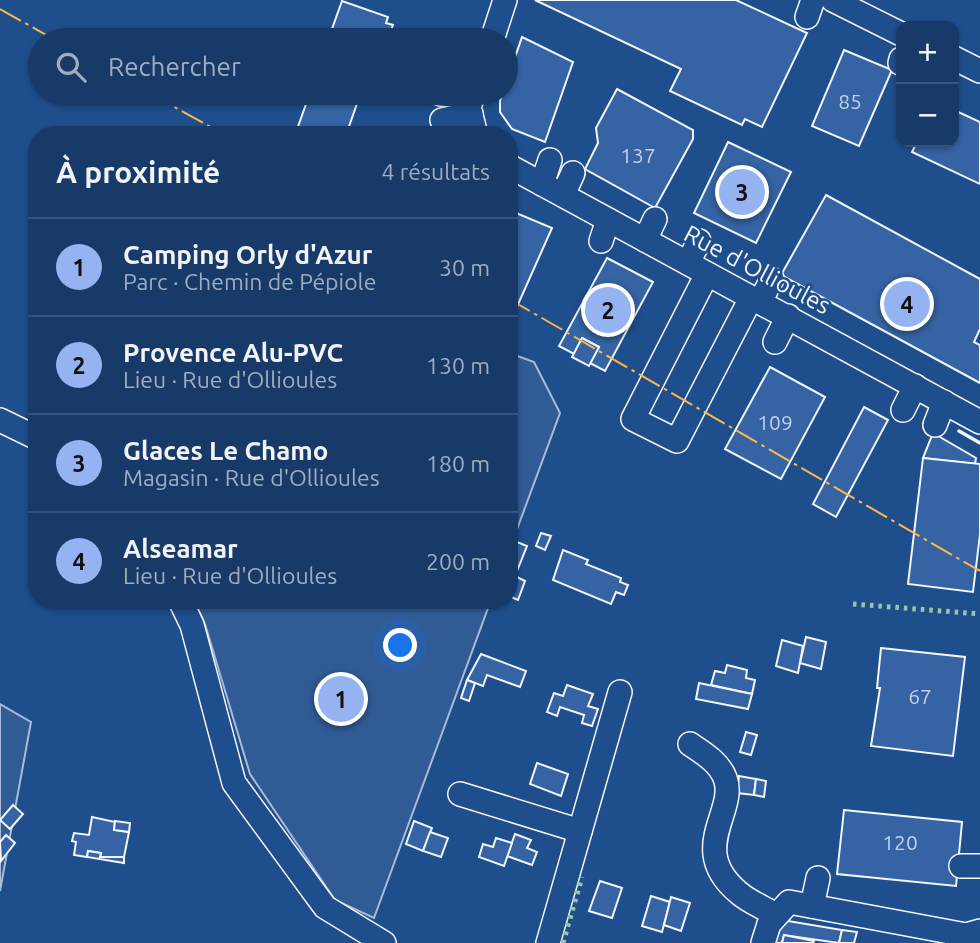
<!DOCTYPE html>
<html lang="fr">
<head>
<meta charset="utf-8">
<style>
  :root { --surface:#173a69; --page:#20416f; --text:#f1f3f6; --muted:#9eadc0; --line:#36547d; --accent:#95b2f1 }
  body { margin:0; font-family:Ubuntu,sans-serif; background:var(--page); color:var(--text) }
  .controls { position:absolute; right:21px; top:21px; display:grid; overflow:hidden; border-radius:14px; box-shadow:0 2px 5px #0004 }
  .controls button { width:63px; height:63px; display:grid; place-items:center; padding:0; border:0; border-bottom:2px solid var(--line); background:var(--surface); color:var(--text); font:35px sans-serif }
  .you { position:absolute; left:401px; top:646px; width:24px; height:24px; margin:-18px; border:5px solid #fff; border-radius:50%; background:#1a73e8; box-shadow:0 0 0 10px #1a73e833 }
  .badge { display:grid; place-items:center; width:46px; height:46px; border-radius:50%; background:var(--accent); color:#111; font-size:23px; font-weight:700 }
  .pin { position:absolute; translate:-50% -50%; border:4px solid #fff; box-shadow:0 2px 7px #0006 }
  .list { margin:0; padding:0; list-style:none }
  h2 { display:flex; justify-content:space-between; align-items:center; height:91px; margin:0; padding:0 28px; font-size:30px }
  h2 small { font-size:23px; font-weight:400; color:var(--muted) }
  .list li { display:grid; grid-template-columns:46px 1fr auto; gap:21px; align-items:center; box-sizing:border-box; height:98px; padding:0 28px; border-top:2px solid var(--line) }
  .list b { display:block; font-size:26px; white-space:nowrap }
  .list p { margin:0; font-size:23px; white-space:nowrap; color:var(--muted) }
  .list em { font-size:23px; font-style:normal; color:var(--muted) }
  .icon { flex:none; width:38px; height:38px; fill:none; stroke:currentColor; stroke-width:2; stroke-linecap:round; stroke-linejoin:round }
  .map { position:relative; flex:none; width:980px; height:943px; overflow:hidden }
  .search { position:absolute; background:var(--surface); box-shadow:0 2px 5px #0004; left:28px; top:28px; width:490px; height:77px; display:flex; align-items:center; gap:18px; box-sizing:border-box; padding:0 24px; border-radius:38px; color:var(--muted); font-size:26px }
  .panel { position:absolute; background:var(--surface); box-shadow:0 2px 5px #0004; left:28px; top:126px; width:490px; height:483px; border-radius:28px }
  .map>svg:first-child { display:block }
  .green { fill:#305b95; stroke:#a8bbd7; stroke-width:2 }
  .building { fill:#3563a3; stroke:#f2f6ff; stroke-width:2 }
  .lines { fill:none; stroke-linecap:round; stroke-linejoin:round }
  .minor-casing { stroke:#f2f6ff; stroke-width:26 }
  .minor { stroke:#1f4e8c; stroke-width:23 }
  .hedge { stroke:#97c8a6; stroke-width:5; stroke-dasharray:3.5 5; stroke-linecap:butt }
  .wall { stroke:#f2f6ff; stroke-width:3.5 }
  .power { stroke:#ffb74d; stroke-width:2; stroke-dasharray:24 5 3.5 5; stroke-linecap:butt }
  .labels { text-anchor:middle; stroke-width:5; stroke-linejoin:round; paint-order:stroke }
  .number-label { font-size:21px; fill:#c3d1e8 }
  .street-label { font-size:24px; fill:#f2f6ff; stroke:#1f4e8c }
</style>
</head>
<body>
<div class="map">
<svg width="980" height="943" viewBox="0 0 980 943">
  <rect width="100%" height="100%" fill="#1f4e8c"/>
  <g class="green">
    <path d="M509 353 534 362 560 413 509 551Z"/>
    <path d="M194 600H491L374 918 335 900 250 774 205 624Z"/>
    <path d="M0 704 31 722 0 891Z"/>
  </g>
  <g class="building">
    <path d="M535 0H736L807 33 762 127 745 119 742 125 670 91 681 69Z"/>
    <path d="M342 1 388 17 386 23 393 25 387 40H328Z"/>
    <path d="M522 37 573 62 545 142 512 129 500 112V101Z"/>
    <path d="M844 50 892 70 859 146 812 126Z"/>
    <path d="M617 89 693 130V139L655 208 585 169 598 143 596 128Z"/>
    <path d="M310 93H369L366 100 359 98 346 135H295Z"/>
    <path d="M954 110 980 122V184L912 152 917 142H954Z"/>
    <path d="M728 142 791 172 756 243 694 213Z"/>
    <path d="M826 195 980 279V329L974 342 980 345V383L781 275Z"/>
    <path d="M509 210 552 228 512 318 509 317Z"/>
    <path d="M607 258 653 282 605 371 590 363 599 347 582 338 574 354 559 346Z"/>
    <path d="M582 338 599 347 589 366 572 357Z"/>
    <path d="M770 367 825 397 781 479 725 449Z"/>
    <path d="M864 407 888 420 836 517 813 504Z"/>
    <path d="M933 433 976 458 975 464 923 458Z"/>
    <path d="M923 458 980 464V534L973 592 908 584Z"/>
    <path d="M509 533 514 536 512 540 527 546 515 576 525 581 518 600 509 596Z"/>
    <path d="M541 533 551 536 545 550 536 546Z"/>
    <path d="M563 550 588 560 586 564 621 578 620 582 628 585 624 595 616 592 611 604 553 580Z"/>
    <path d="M806 637 826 642 821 669 800 663Z"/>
    <path d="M782 640 803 646 798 673 776 666Z"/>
    <path d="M881 648 965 657 953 756 871 746 880 688H877Z"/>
    <path d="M481 654 526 671 520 687 487 675 483 686 467 680Z"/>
    <path d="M727 665 747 670 746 678 755 680 752 694 711 685 715 671 725 673Z"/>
    <path d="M467 680 475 683 469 701 461 698Z"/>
    <path d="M699 683 752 694 748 709 696 699Z"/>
    <path d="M567 685 593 694 588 706 598 709 592 726 582 723 584 715 560 707 557 716 547 712 554 693 563 696Z"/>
    <path d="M746 732 757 735 751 755 740 752Z"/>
    <path d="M537 763 568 774 561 796 530 784Z"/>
    <path d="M739 776 756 779 754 795 737 793Z"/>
    <path d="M756 779 766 781 764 797 754 795Z"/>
    <path d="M13 805 23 814 10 829 0 820Z"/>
    <path d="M844 810 962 822 956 886 837 874Z"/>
    <path d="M92 817 115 822 114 830 129 832 124 857H100L101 853 88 851 87 857 74 855 76 842 72 841 74 833 89 835Z"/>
    <path d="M115 821 130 823 129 832 114 830Z"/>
    <path d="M414 821 432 828 423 851 406 844Z"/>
    <path d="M430 832 448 838 441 857 423 851Z"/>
    <path d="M515 834 531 840 527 848 537 852 532 865 507 856Z"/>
    <path d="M6 835 15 843 1 861 0 842Z"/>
    <path d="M496 838 512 843 504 866 479 857 483 844 493 847Z"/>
    <path d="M88 851 101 853 100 857H124V863L87 857Z"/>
    <path d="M600 881 622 888 612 918 589 911Z"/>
    <path d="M651 896 670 902 662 932 642 926Z"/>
    <path d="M671 897 690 903 681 931 664 925Z"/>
    <path d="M782 920 842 930 839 943 784 935 782 943H770Z"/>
    <path d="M842 930 857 932 854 943H839Z"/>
    <path d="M784 935 814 941 813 943H782Z"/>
  </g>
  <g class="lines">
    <defs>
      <g id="minor">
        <path d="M833 0 901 34"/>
        <path d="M807 17 813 0"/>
        <path d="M492 40 505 0"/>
        <path d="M954 58 980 71"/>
        <path d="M900 63 901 59"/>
        <path d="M474 93 469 107 476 135"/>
        <path d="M441 94 473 97"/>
        <path d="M442 120 471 114"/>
        <path d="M509 166 980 422"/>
        <path d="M542 184 550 160"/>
        <path d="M563 195 573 173"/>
        <path d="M645 240 655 219"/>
        <path d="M601 241 608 220"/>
        <path d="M688 263 699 241"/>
        <path d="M707 274 633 419 677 441 751 298"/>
        <path d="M761 300 772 279"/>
        <path d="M775 342 788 316"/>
        <path d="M903 410 915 386"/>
        <path d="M0 420 37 438"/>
        <path d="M935 425 944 402"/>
        <path d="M180 600 192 625 234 783 325 907 384 943"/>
        <path d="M690 744C703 753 719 762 725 778 738 811 686 849 739 893 749 902 765 908 776 915"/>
        <path d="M460 794 580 831"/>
        <path d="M961 866H980"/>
        <path d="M812 906 818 878"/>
        <path d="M548 943 620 692"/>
        <path d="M763 943 769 924 789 902 966 935 980 931"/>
      </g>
    </defs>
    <use href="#minor" class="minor-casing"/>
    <use href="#minor" class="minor"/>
    <g class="hedge">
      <path d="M853 604 980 614"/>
      <path d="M563 943 582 877"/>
    </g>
    <path class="wall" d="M959 431 980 443"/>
    <g class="power">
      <path d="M0 9 55 40"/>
      <path d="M149 93 225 135"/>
      <path d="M509 299 980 571"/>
    </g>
  </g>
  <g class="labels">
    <g class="number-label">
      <text x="850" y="109">85</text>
      <text x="638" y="163">137</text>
      <text x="775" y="430">109</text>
      <text x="920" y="704">67</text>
      <text x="900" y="850">120</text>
    </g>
    <g class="street-label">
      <text transform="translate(757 270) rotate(28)" y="8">Rue d'Ollioules</text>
    </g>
  </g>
</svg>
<div class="controls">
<button>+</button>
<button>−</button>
</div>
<div class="you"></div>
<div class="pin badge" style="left:341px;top:699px">1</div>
<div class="pin badge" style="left:608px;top:310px">2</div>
<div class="pin badge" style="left:742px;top:192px">3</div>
<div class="pin badge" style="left:907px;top:304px">4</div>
<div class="search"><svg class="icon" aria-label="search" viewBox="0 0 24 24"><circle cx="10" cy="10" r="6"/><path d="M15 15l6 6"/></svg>Rechercher</div>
<section class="panel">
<h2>À proximité<small>4 résultats</small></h2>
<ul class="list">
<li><span class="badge">1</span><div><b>Camping Orly d'Azur</b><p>Parc · Chemin de Pépiole</p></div><em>30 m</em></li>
<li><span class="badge">2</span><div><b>Provence Alu-PVC</b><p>Lieu · Rue d'Ollioules</p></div><em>130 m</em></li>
<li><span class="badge">3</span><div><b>Glaces Le Chamo</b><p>Magasin · Rue d'Ollioules</p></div><em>180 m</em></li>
<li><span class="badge">4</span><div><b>Alseamar</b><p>Lieu · Rue d'Ollioules</p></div><em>200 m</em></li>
</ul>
</section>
</div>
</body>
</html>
